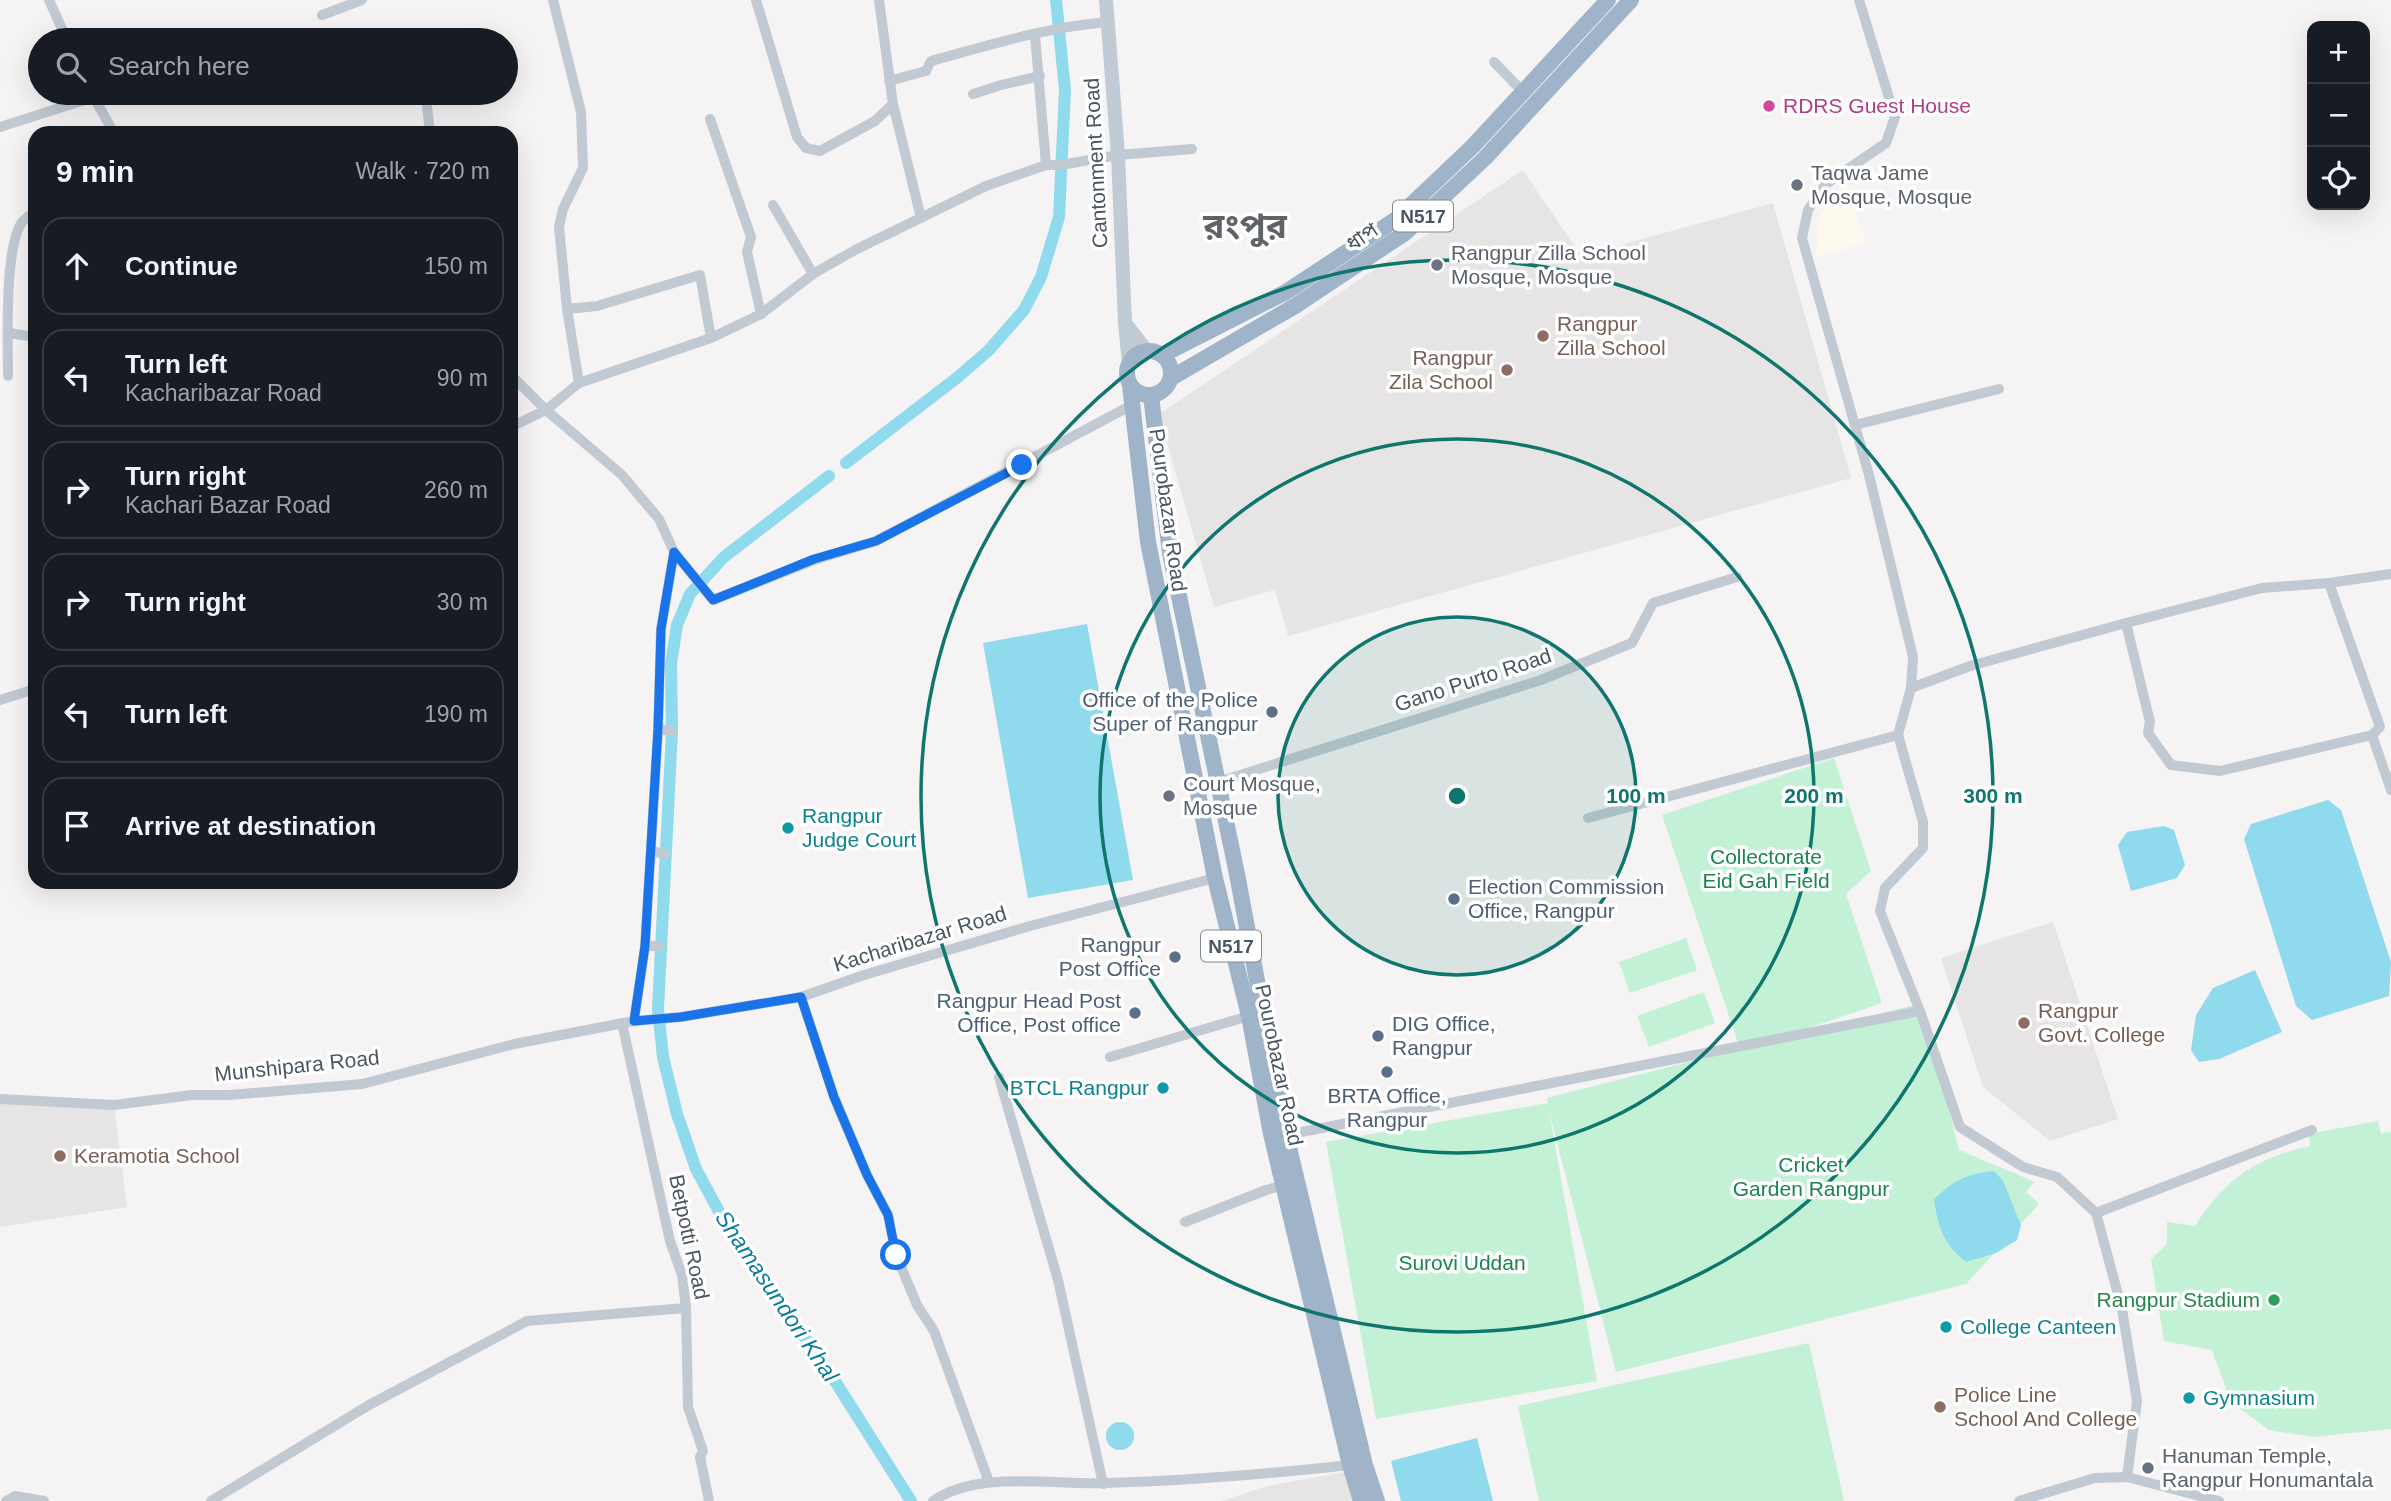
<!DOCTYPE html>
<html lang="en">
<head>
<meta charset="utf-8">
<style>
  :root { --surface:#171b24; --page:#20242c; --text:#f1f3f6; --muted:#9ea1a6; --line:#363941 }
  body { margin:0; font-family:Arial,"Noto Sans Bengali",sans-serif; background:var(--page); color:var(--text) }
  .controls { position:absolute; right:21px; top:21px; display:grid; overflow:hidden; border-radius:14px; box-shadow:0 7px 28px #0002 }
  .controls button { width:63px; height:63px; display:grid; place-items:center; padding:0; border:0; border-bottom:2px solid var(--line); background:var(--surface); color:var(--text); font:35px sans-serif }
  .stop { position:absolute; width:21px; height:21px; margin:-16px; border:5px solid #1a73e8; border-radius:50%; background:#fff }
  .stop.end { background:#1a73e8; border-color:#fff; box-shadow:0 2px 7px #0008 }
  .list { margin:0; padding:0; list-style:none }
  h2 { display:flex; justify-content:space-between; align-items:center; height:91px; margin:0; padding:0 28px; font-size:30px }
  h2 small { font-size:23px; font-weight:400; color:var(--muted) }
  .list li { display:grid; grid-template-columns:46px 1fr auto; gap:21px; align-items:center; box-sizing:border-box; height:98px; margin:0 14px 14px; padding:0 14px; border:2px solid var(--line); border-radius:21px }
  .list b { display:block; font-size:26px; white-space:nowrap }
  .list p { margin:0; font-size:23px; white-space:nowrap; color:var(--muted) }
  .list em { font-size:23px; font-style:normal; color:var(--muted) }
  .icon { flex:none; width:38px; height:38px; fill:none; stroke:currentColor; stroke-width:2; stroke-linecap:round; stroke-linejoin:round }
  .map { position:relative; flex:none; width:2391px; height:1501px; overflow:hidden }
  .search { position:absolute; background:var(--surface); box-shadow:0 7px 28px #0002; left:28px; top:28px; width:490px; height:77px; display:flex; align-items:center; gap:18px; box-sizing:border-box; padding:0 24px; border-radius:38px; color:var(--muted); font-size:26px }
  .panel { position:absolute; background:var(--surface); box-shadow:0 7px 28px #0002; left:28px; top:126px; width:490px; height:763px; border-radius:21px }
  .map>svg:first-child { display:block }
  .commercial { fill:#fdf9ef }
  .education { fill:#e6e4e5 }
  .green { fill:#c3f1d5 }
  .water { fill:#90daee }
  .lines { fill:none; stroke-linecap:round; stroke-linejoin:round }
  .canal { stroke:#90daee; stroke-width:12 }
  .minor { stroke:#c1cad2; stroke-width:10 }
  .secondary { stroke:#c1cbd6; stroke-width:14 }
  .trunk { stroke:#9fb4c9; stroke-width:16 }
  .route { stroke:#1a73e8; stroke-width:9 }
  .ring { fill:none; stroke:#0f766e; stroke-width:3.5 }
  .hotel-dot { fill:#d1479c; stroke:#fff; stroke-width:2.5 }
  .worship-dot { fill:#6b7280; stroke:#fff; stroke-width:2.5 }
  .education-dot { fill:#8d6e63; stroke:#fff; stroke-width:2.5 }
  .service-dot { fill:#5c6f8a; stroke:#fff; stroke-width:2.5 }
  .culture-dot { fill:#0f9aa8; stroke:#fff; stroke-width:2.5 }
  .leisure-dot { fill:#2e9e5b; stroke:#fff; stroke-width:2.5 }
  .labels { text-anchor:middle; stroke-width:7; stroke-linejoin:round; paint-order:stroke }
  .shield { fill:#fff; stroke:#808990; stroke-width:2 }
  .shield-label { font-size:19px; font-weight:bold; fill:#4a5661 }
  .hotel-label { font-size:21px; fill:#b23c85; stroke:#fff; text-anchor:start }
  .street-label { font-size:21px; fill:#4a5661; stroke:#fff }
  .worship-label { font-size:21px; fill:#5b616d; stroke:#fff; text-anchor:start }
  .education-label { font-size:21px; fill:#785e54; stroke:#fff; text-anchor:start }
  .service-label { font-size:21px; fill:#4e5e75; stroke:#fff; text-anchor:end }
  .culture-label { font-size:21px; fill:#0d838f; stroke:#fff; text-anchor:start }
  .park-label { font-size:21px; fill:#17864f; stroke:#fff }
  .leisure-label { font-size:21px; fill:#27864d; stroke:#fff; text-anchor:end }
  .water-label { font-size:23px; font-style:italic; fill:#0c7c9b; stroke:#fff }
  .town-label { font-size:35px; font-weight:bold; fill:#5f6368; stroke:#fff }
  .centre { fill:#0f766e; stroke:#fff; stroke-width:3.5 }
  .ring-label { font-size:21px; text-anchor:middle; font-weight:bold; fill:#0f766e; stroke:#fff; stroke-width:7; stroke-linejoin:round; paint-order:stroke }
</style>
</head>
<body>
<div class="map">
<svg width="2391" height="1501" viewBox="0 0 2391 1501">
  <rect width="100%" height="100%" fill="#f5f3f3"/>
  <path class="commercial" d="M1846 185 1866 242 1816 258 1820 216Z"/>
  <g class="education">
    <path d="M1523 170 1581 256 1773 203 1851 478 1288 636 1275 590 1214 607 1159 414Z"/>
    <path d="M2053 922 2118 1119 2050 1141 1983 1087 1941 958Z"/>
    <path d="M0 1100 114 1105 127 1207 0 1227Z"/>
    <path d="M1345 1472 1355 1501H1222L1267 1486Z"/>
  </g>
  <g class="green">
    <path d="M1834 758 1871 871 1846 894 1882 1003 1767 1042 1922 1003 1959 1150 2035 1182 2026 1192 2039 1204 1966 1284 1616 1372 1549 1111 1597 1381 1376 1419 1326 1142 1548 1103 1547 1098 1740 1049 1662 815Z"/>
    <path d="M1686 938 1697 970 1630 993 1619 962Z"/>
    <path d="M1704 992 1715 1023 1649 1047 1637 1016Z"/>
    <path d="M2378 1121 2381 1133 2391 1132V1429L2313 1437 2269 1430 2231 1402 2212 1350 2164 1341 2151 1259 2167 1244V1222L2195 1226C2225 1179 2256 1158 2310 1146L2308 1134Z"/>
    <path d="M1809 1343 1844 1501H1539L1518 1406Z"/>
  </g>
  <g class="water">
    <path d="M1087 624 1133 880 1028 898 983 643Z"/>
    <path d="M2328 800 2341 810 2391 962 2389 996 2312 1020 2296 1006 2244 839 2251 824Z"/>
    <path d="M2164 826 2174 830 2185 865 2177 878 2131 891 2118 845 2127 832Z"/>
    <path d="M2255 970 2282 1032 2219 1059 2199 1062 2191 1050 2196 1015 2213 988Z"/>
    <path d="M1994 1171 2003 1181 2021 1225 2017 1240 1996 1253 1966 1262C1943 1244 1938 1227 1934 1199 1955 1180 1965 1174 1994 1171Z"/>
    <circle cx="1120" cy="1436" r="14"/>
    <path d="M1477 1438 1493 1501H1401L1391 1461Z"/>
  </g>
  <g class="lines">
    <g class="canal">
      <path d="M846 463 958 377 989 350 1024 310 1041 277 1059 217 1065 90 1056 0"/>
      <path d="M829 476 724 557 690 594 677 625 671 664 672 731 658 1009 663 1057 677 1114 696 1169 736 1243 826 1367 911 1501"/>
    </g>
    <g class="minor">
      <path d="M49 0 67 40"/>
      <path d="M553 0 581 112 583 168 563 209 559 227 567 309 579 383"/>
      <path d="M756 0 797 137 806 148 820 151 875 121 893 104 921 218"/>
      <path d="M879 0 893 104"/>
      <path d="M1859 0 1895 117 1886 143 1826 184 1808 210 1802 238 1869 475 1913 657 1911 688 1898 735 1923 822V848L1885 888 1880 911 1920 1011 1960 1127 2023 1167 2057 1177 2096 1213 2122 1309 2137 1401 2127 1477"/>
      <path d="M322 15 362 0"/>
      <path d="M1035 35 1046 165"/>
      <path d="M1494 62 1525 94"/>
      <path d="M889 81 926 71 931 61C989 45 1048 27 1107 22"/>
      <path d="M92 94 114 133"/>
      <path d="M973 94 1001 85 1040 76"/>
      <path d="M426 97 430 133"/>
      <path d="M710 119 751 237 747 252 761 314"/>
      <path d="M0 127 94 97"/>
      <path d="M773 205 813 274"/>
      <path d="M567 309 597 306 700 275 711 338"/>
      <path d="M9 333 35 337"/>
      <path d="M511 375 546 410 622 475 659 519 674 552 661 629 658 729 645 946 634 1021"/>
      <path d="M8 376C8 342 4 248 22 222 26 218 31 214 35 211"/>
      <path d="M1855 425 1999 389"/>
      <path d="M511 427 546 410 579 383 711 338 761 314 813 274 855 250 986 186 1046 165H1061L1118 155 1192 149"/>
      <path d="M674 552 713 600 814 560 876 541 1132 405"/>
      <path d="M2329 583 2380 727 2372 735"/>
      <path d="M2126 623 2150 722 2148 733 2171 765 2220 771 2372 735 2391 790"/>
      <path d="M1911 688 1970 666 2126 623 2262 588 2329 583 2391 574"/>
      <path d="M0 700 35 689"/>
      <path d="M658 729 672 731"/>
      <path d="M1196 783 1218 782 1541 680 1632 643 1653 603 1737 577"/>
      <path d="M1588 818 1898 735"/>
      <path d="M651 851 665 854"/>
      <path d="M645 946H660"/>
      <path d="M801 997 834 1097 867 1175 888 1215 896 1255 917 1305 934 1331 989 1482"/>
      <path d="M622 1023 670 1241 682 1275 686 1308 688 1407 703 1451 700 1457 709 1501"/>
      <path d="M1110 1057 1249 1016"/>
      <path d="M999 1077 1058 1280 1103 1484"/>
      <path d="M0 1099 114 1105 192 1095H229L362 1084 514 1044 634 1021 681 1017 801 997 864 975 1030 926 1215 878"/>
      <path d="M1286 1135 1920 1011"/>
      <path d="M2096 1213 2312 1130"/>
      <path d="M1185 1222 1266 1190 1284 1185"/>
      <path d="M6 1501 15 1496 44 1501"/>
      <path d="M211 1501 369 1405 527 1321 686 1308"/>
      <path d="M933 1501C978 1470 1052 1485 1105 1483 1187 1481 1268 1474 1350 1465"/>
      <path d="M2019 1501 2095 1478 2127 1477 2219 1501"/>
    </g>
    <g class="secondary">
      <path d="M1106 0 1118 155 1125 323 1129 363"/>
      <path d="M1126 324 1147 351"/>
    </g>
    <g class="trunk">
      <circle cx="1149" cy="373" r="22"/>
      <path d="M1162 355 1286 292 1395 220 1473 146 1608 0"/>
      <path d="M1171 378 1295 306 1405 233 1485 158 1631 0"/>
      <path d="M1130 385 1148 542 1196 783 1215 878 1249 1016 1271 1134 1350 1465 1361 1501"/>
      <path d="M1151 396 1170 553 1237 874 1286 1135 1365 1465 1377 1501"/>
    </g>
  </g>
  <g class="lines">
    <path class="route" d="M896 1255 888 1215 867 1175 834 1097 801 997 681 1017 634 1021 645 946 658 729 661 629 674 552 713 600 814 559 876 541 1022 465"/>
  </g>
  <circle cx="1457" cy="796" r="179" fill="#0f766e" fill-opacity=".12"/>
  <g class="ring">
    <circle cx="1457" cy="796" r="179"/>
    <circle cx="1457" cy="796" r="357"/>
    <circle cx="1457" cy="796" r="536"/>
  </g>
  <circle class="hotel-dot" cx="1769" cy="106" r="7"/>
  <g class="worship-dot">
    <circle cx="1797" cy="185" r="7"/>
    <circle cx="1437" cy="265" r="7"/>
    <circle cx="1169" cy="796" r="7"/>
    <circle cx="2148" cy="1468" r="7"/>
  </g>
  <g class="education-dot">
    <circle cx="1543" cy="336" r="7"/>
    <circle cx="1507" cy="370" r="7"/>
    <circle cx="2024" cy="1023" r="7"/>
    <circle cx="60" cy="1156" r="7"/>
    <circle cx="1940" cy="1407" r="7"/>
  </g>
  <g class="service-dot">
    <circle cx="1272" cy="712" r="7"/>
    <circle cx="1454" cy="899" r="7"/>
    <circle cx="1175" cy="957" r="7"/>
    <circle cx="1135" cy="1013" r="7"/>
    <circle cx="1378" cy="1036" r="7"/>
    <circle cx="1387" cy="1072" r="7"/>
  </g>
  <g class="culture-dot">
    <circle cx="788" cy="828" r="7"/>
    <circle cx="1163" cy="1088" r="7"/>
    <circle cx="1946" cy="1327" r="7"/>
    <circle cx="2189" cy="1398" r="7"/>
  </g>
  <circle class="leisure-dot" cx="2274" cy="1300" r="7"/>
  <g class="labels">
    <g class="shield">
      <rect x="1393" y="200.5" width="60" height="31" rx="5"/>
      <rect x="1201" y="930.5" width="60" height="31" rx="5"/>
    </g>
    <g class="shield-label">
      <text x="1423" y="223">N517</text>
      <text x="1231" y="953">N517</text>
    </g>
    <g class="hotel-label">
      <text x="1783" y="113">RDRS Guest House</text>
    </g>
    <g class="street-label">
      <text transform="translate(1096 163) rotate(-93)" y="7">Cantonment Road</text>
      <text transform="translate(1362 237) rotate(-34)" y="7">ধাপ</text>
      <text transform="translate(1168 510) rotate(82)" y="7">Pourobazar Road</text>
      <text transform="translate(1473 680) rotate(-18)" y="7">Gano Purto Road</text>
      <text transform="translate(920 939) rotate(-17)" y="7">Kacharibazar Road</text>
      <text transform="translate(1279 1065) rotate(78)" y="7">Pourobazar Road</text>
      <text transform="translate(297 1066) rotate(-6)" y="7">Munshipara Road</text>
      <text transform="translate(689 1237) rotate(78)" y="7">Betpotti Road</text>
    </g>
    <g class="worship-label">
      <text x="1811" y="180">Taqwa Jame<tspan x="1811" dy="24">Mosque, Mosque</tspan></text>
      <text x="1451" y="260">Rangpur Zilla School<tspan x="1451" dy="24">Mosque, Mosque</tspan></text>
      <text x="1183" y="791">Court Mosque,<tspan x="1183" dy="24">Mosque</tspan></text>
      <text x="2162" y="1463">Hanuman Temple,<tspan x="2162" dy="24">Rangpur Honumantala</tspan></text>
    </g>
    <g class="education-label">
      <text x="1557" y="331">Rangpur<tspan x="1557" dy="24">Zilla School</tspan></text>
      <text x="1493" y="365" text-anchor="end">Rangpur<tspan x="1493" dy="24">Zila School</tspan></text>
      <text x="2038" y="1018">Rangpur<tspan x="2038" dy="24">Govt. College</tspan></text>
      <text x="74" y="1163">Keramotia School</text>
      <text x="1954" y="1402">Police Line<tspan x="1954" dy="24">School And College</tspan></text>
    </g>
    <g class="service-label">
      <text x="1258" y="707">Office of the Police<tspan x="1258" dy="24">Super of Rangpur</tspan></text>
      <text x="1468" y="894" text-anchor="start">Election Commission<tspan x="1468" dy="24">Office, Rangpur</tspan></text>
      <text x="1161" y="952">Rangpur<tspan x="1161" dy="24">Post Office</tspan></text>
      <text x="1121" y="1008">Rangpur Head Post<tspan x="1121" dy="24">Office, Post office</tspan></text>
      <text x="1392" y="1031" text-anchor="start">DIG Office,<tspan x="1392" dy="24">Rangpur</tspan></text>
      <text x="1387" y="1103" text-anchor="middle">BRTA Office,<tspan x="1387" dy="24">Rangpur</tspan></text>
    </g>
    <g class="culture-label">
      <text x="802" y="823">Rangpur<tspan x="802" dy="24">Judge Court</tspan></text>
      <text x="1149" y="1095" text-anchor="end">BTCL Rangpur</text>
      <text x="1960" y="1334">College Canteen</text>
      <text x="2203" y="1405">Gymnasium</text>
    </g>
    <g class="park-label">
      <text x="1766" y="864">Collectorate<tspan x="1766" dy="24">Eid Gah Field</tspan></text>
      <text x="1811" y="1172">Cricket<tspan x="1811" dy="24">Garden Rangpur</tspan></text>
      <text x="1462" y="1270">Surovi Uddan</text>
    </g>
    <g class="leisure-label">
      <text x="2260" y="1307">Rangpur Stadium</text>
    </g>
    <g class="water-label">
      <text transform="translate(777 1296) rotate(56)" y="8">Shamasundori Khal</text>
    </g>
    <g class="town-label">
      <text x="1245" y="238">রংপুর</text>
    </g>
  </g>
  <circle cx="1457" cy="796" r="10" class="centre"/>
  <g class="ring-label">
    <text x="1636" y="803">100 m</text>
    <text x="1814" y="803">200 m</text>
    <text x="1993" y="803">300 m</text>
  </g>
</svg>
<div class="controls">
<button>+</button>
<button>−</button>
<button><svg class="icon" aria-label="locate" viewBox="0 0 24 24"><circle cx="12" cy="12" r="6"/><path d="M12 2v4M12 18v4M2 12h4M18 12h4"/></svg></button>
</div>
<div class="stop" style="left:896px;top:1255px"></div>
<div class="stop end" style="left:1022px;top:465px"></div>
<div class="search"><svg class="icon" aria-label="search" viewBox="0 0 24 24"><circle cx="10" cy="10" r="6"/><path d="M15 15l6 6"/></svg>Search here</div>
<section class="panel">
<h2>9 min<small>Walk · 720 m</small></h2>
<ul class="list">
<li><svg class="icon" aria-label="ahead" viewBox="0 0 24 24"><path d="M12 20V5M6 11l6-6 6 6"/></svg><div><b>Continue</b></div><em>150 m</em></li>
<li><svg class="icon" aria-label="left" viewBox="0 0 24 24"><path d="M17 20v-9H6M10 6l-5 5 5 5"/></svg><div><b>Turn left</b><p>Kacharibazar Road</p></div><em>90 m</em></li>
<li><svg class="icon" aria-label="right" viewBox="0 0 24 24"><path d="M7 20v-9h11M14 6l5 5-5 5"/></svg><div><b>Turn right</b><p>Kachari Bazar Road</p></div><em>260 m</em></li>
<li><svg class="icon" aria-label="right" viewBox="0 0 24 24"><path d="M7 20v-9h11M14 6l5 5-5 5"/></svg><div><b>Turn right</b></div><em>30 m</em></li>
<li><svg class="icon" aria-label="left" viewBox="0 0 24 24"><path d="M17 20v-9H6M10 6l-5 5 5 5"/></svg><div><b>Turn left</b></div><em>190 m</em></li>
<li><svg class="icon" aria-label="arrive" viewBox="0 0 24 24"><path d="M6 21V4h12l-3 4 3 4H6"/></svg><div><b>Arrive at destination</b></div></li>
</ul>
</section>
</div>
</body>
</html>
